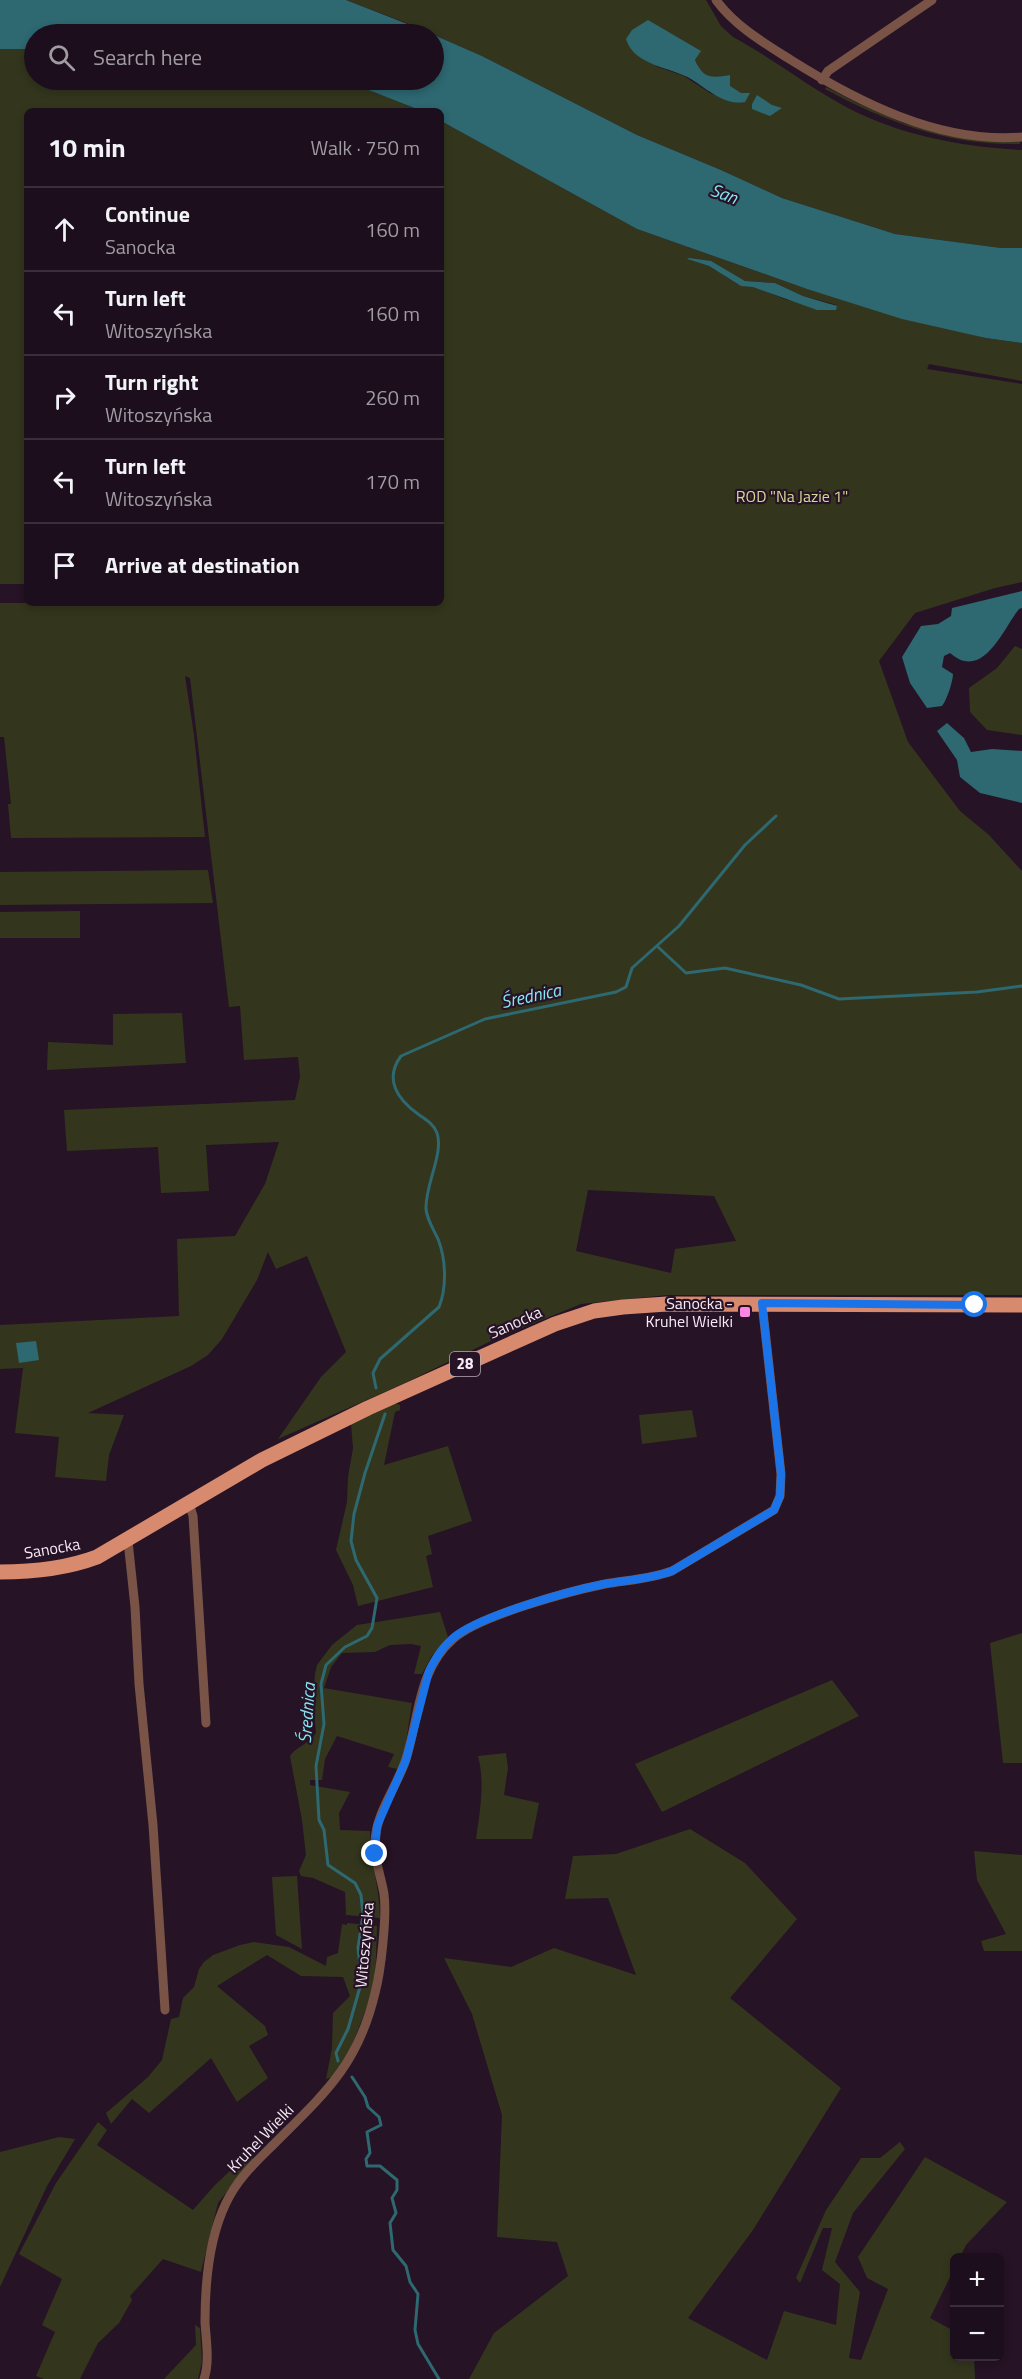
<!DOCTYPE html>
<html lang="en">
<head>
<meta charset="utf-8">
<style>
  :root { --surface:#1c0e1c; --page:#251725; --text:#f1f3f6; --muted:#a09ca3; --line:#3a2e3b }
  body { margin:0; font-family:"Titillium Web",sans-serif; background:var(--page); color:var(--text) }
  .controls { position:absolute; right:18px; bottom:18px; display:grid; overflow:hidden; border-radius:9px; box-shadow:0 3px 9px #0003 }
  .controls button { width:54px; height:54px; display:grid; place-items:center; padding:0; border:0; border-bottom:2px solid var(--line); background:var(--surface); color:var(--text); font:30px sans-serif }
  .stop { position:absolute; width:18px; height:18px; margin:-14px; border:4px solid #1a73e8; border-radius:50%; background:#fff }
  .stop.end { background:#1a73e8; border-color:#fff; box-shadow:0 2px 6px #0008 }
  .list { margin:0; padding:0; list-style:none }
  h2 { display:flex; justify-content:space-between; align-items:center; height:78px; margin:0; padding:0 24px; font-size:26px }
  h2 small { font-size:20px; font-weight:400; color:var(--muted) }
  .list li { display:grid; grid-template-columns:39px 1fr auto; gap:18px; align-items:center; box-sizing:border-box; height:84px; padding:0 24px; border-top:2px solid var(--line) }
  .list b { display:block; font-size:22px; white-space:nowrap }
  .list p { margin:0; font-size:20px; white-space:nowrap; color:var(--muted) }
  .list em { font-size:20px; font-style:normal; color:var(--muted) }
  .icon { flex:none; width:33px; height:33px; fill:none; stroke:currentColor; stroke-width:2; stroke-linecap:round; stroke-linejoin:round }
  .map { position:relative; flex:none; width:1022px; height:2379px; overflow:hidden }
  .search { position:absolute; background:var(--surface); box-shadow:0 3px 9px #0003; left:24px; top:24px; width:420px; height:66px; display:flex; align-items:center; gap:15px; box-sizing:border-box; padding:0 21px; border-radius:33px; color:var(--muted); font-size:22px }
  .panel { position:absolute; background:var(--surface); box-shadow:0 3px 9px #0003; left:24px; top:108px; width:420px; height:498px; border-radius:9px }
  .map>svg:first-child { display:block }
  .green { fill:#33361d; fill-rule:evenodd }
  .water { fill:#2e6871 }
  .lines { fill:none; stroke-linecap:round; stroke-linejoin:round }
  .stream { stroke:#2e6871; stroke-width:3 }
  .street { stroke:#785346; stroke-width:9 }
  .primary { stroke:#d88a6e; stroke-width:15 }
  .route { stroke:#1a73e8; stroke-width:8 }
  .poi-dot { fill:#fc86e4; stroke:#261325; stroke-width:2 }
  .labels { text-anchor:middle; stroke-width:4.5; stroke-linejoin:round; paint-order:stroke }
  .shield { fill:#261325; stroke:#b8aab7; stroke-width:1.5 }
  .shield-label { font-size:15px; font-weight:bold; fill:#f7eaf6 }
  .park-label { font-size:16px; fill:#d1d993; stroke:#261325 }
  .poi-label { font-size:16px; fill:#f7eaf6; stroke:#261325; text-anchor:end }
  .street-label { font-size:16px; fill:#f7eaf6; stroke:#261325 }
  .water-label { font-size:18px; font-style:italic; fill:#87e5f4; stroke:#261325 }
</style>
</head>
<body>
<div class="map">
<svg width="1022" height="2379" viewBox="0 0 1022 2379">
  <rect width="100%" height="100%" fill="#261325"/>
  <g class="green">
    <path d="M346 0H706L721 26 733 37C772 58 807 86 846 107 899 135 962 147 1022 150V248H1001L895 234 782 198 721 170 637 135 482 56 409 24ZM700 52 695 60 700 71 741 94 749 93 729 101 710 93 684 76 658 67 638 55Z"/>
    <path d="M0 49H34V80H343L422 111H27V584H0Z"/>
    <path d="M826 87 857 103 903 123 971 139 1020 142V144C951 146 885 122 825 89Z"/>
    <path d="M441 121 637 229 807 289 986 338 1022 343V381L929 364 927 369 1022 384V582L995 588 915 613 879 661 908 742 960 811 989 835 1022 871V1295H667L581 1304 495 1339 405 1383 278 1439 321 1377 346 1352 307 1256 276 1269 268 1252 257 1280 222 1339 208 1355 191 1366 88 1413 124 1415 109 1455 106 1481 55 1477 59 1437 15 1433 23 1368 0 1369V1325L179 1316 177 1239 235 1236 265 1184 279 1142 206 1145 209 1191 161 1193 158 1147 67 1151 64 1110 295 1100 300 1077 298 1057 244 1060 240 1006 229 1007 190 678 185 676 194 735 205 837 11 838 8 804H11L4 737H0V603H441ZM687 259 715 264 745 281 775 283 803 296 837 305 787 300 753 286H741L709 266ZM588 1190 714 1196 736 1241 675 1249 671 1273 576 1251Z"/>
    <path d="M1015 646 1022 649V735L987 730 970 712 969 688 997 668Z"/>
    <path d="M208 870 213 903 0 905V872Z"/>
    <path d="M80 911V938H0V912Z"/>
    <path d="M182 1013 186 1063 47 1070 48 1042 113 1045V1014Z"/>
    <path d="M394 1403 400 1405V1410L395 1412 384 1465 448 1446 472 1521 428 1536 432 1554 426 1556 433 1587 358 1606 353 1585 336 1550 347 1502 348 1477 353 1448 351 1424Z"/>
    <path d="M692 1410 697 1437 642 1444 639 1415Z"/>
    <path d="M440 1612 448 1637 431 1657 422 1674H414L421 1646 411 1644 390 1645 375 1652 342 1653 331 1667 324 1688 412 1703 404 1755 398 1769 388 1767 394 1754 337 1736 325 1759 322 1780H310V1785L350 1792 339 1813 340 1830 370 1831C370 1861 380 1888 380 1918L346 1915 345 1892 313 1878 301 1876 299 1871 306 1855 302 1820 290 1756C297 1746 309 1744 316 1733L313 1698 315 1674 317 1665 332 1645 357 1625Z"/>
    <path d="M1022 1633V1763H1003L990 1643Z"/>
    <path d="M832 1680 859 1716 662 1812 635 1764Z"/>
    <path d="M506 1753 508 1768 504 1795 539 1803 532 1839H476C480 1812 485 1782 478 1756Z"/>
    <path d="M690 1829 745 1863 797 1919 730 1998 841 2088 753 2230 688 2318 767 2360 784 2311 836 2325 840 2284 822 2270 832 2228H823L800 2283 796 2278 826 2210 861 2158H880L900 2142 905 2149 853 2213 835 2262 860 2292 849 2358 861 2360 888 2289 867 2278 858 2257 925 2157 1007 2202 966 2245 960 2257 954 2258V2269L930 2318 954 2331V2356L974 2357 975 2379H469L494 2333 568 2276 557 2242 497 2237 502 2115 472 2014 444 1958 511 1967 554 1948 636 1975 608 1898 565 1899 573 1856 616 1854Z"/>
    <path d="M974 1851 1022 1855V1951H984L981 1941 1006 1934 977 1880Z"/>
    <path d="M297 1876 302 1949 276 1935 272 1877Z"/>
    <path d="M347 1923 377 1926 375 1986 347 2058 337 2075 326 2079 332 2048 333 2013 350 1996 343 1977 301 1976 267 1955 217 1986 265 2026 268 2035 249 2046 268 2078 237 2102 211 2058 149 2113 132 2099 111 2124 106 2113 148 2077 162 2060 171 2019 179 2017 183 1998 194 1987 199 1969 204 1962 213 1955 240 1945 254 1942 289 1947 326 1966 327 1957 338 1953 342 1924 347 1925Z"/>
    <path d="M98 2122 107 2130 97 2145 193 2210 215 2185 248 2154 253 2158 218 2203 201 2272 163 2259 130 2296 132 2300 119 2323 98 2343 80 2379H44L36 2376 55 2332 42 2325 62 2279 19 2254 56 2183Z"/>
    <path d="M59 2137 75 2139 47 2186 0 2287V2152Z"/>
    <path d="M195 2325 200 2328 202 2362 198 2379H164L196 2345Z"/>
  </g>
  <g class="water">
    <path d="M0 0H346L433 34H34V49H0Z"/>
    <path d="M648 20 701 51 695 60C703 79 712 78 730 75V86L741 93H750L745 102C725 106 707 89 691 79 671 67 634 66 626 39L632 30Z"/>
    <path d="M434 35 482 56 637 135 721 170 782 198 895 234 1001 248H1022V343L986 338 902 319 807 289 637 229 441 121V111H422L343 80H434Z"/>
    <path d="M757 95 772 105 782 108 770 116 752 109V104Z"/>
    <path d="M689 258 711 261 745 281 775 283 803 296 837 306 836 310H817L753 287 741 286 709 266 687 259Z"/>
    <path d="M1022 591V608L1019 609C1003 629 983 682 950 653L944 656 942 667 953 674C953 681 947 700 942 706L927 708 910 683 902 657 921 626 938 624 951 616 952 608Z"/>
    <path d="M947 723 964 738 971 752 992 749 1022 751V803L980 793 960 777 957 760 937 731Z"/>
    <path d="M36 1341 39 1360 19 1363 16 1343Z"/>
  </g>
  <g class="lines">
    <g class="stream">
      <path d="M658 947 686 973 725 968 801 985 839 999 977 992 1022 986"/>
      <path d="M376 1388 373 1373 380 1359 439 1307C447 1287 446 1259 438 1239 434 1230 427 1220 426 1209 425 1185 444 1153 437 1133 434 1124 425 1119 418 1114 397 1099 384 1079 401 1056L485 1019 616 992 626 987 632 968 679 926 745 845 776 816"/>
      <path d="M338 2061 336 2053 348 2029 362 1980 358 1948 363 1915 361 1895 355 1883 328 1865 324 1830 319 1820 316 1766 324 1724 321 1684 326 1665 345 1647 367 1636 372 1628 377 1598 356 1560 351 1541 354 1514 365 1473 385 1414"/>
      <path d="M352 2077 365 2097 368 2107 379 2117 381 2125 367 2132 370 2153 366 2159 367 2166H380L397 2180V2190L392 2198 396 2213 390 2223 393 2250 406 2266 410 2282 418 2294 415 2330 418 2344 439 2379"/>
    </g>
    <g class="street">
      <path d="M716 0C735 26 764 43 791 60 858 102 940 144 1022 137"/>
      <path d="M822 80 828 71 932 0"/>
      <path d="M189 1503 193 1516 206 1723"/>
      <path d="M128 1541 135 1607 139 1684 153 1825 165 2010"/>
      <path d="M204 2379C210 2362 206 2340 205 2322 205 2283 209 2238 226 2203 238 2178 256 2162 275 2143 325 2093 358 2065 375 1993 381 1971 387 1916 384 1894 381 1876 374 1860 375 1842 376 1812 397 1787 406 1759 419 1718 418 1669 453 1639 478 1616 570 1591 605 1584 628 1580 650 1579 672 1571L774 1510 780 1496 781 1474 762 1303"/>
    </g>
    <path class="primary" d="M0 1572C34 1572 65 1569 97 1557L262 1460 368 1408 508 1345 555 1324 594 1311 623 1307 667 1304 1022 1305"/>
  </g>
  <g class="lines">
    <path class="route" d="M375 1854 377 1826 406 1760 429 1671C435 1659 442 1647 453 1638 479 1616 569 1591 604 1584 627 1580 650 1579 672 1571L774 1510 780 1496 781 1474 762 1303 975 1305"/>
  </g>
  <rect class="poi-dot" x="739" y="1306" width="12" height="12" rx="3"/>
  <g class="labels">
    <rect class="shield" x="450" y="1352" width="30" height="24" rx="4.5"/>
    <g class="shield-label">
      <text x="465" y="1369">28</text>
    </g>
    <g class="park-label">
      <text x="792" y="502">ROD "Na Jazie 1"</text>
    </g>
    <g class="poi-label">
      <text x="733" y="1309">Sanocka -<tspan x="733" dy="18">Kruhel Wielki</tspan></text>
    </g>
    <g class="street-label">
      <text transform="translate(515 1322) rotate(-24)" y="6">Sanocka</text>
      <text transform="translate(52 1548) rotate(-10)" y="6">Sanocka</text>
      <text transform="translate(364 1945) rotate(-85)" y="6">Witoszyńska</text>
      <text transform="translate(260 2138) rotate(-46)" y="6">Kruhel Wielki</text>
    </g>
    <g class="water-label">
      <text transform="translate(724 194) rotate(20)" y="6">San</text>
      <text transform="translate(531 996) rotate(-12)" y="6">Średnica</text>
      <text transform="translate(307 1713) rotate(-86)" y="6">Średnica</text>
    </g>
  </g>
</svg>
<div class="controls">
<button>+</button>
<button>−</button>
</div>
<div class="stop" style="left:975px;top:1305px"></div>
<div class="stop end" style="left:375px;top:1854px"></div>
<div class="search"><svg class="icon" aria-label="search" viewBox="0 0 24 24"><circle cx="10" cy="10" r="6"/><path d="M15 15l6 6"/></svg>Search here</div>
<section class="panel">
<h2>10 min<small>Walk · 750 m</small></h2>
<ul class="list">
<li><svg class="icon" aria-label="ahead" viewBox="0 0 24 24"><path d="M12 20V5M6 11l6-6 6 6"/></svg><div><b>Continue</b><p>Sanocka</p></div><em>160 m</em></li>
<li><svg class="icon" aria-label="left" viewBox="0 0 24 24"><path d="M17 20v-9H6M10 6l-5 5 5 5"/></svg><div><b>Turn left</b><p>Witoszyńska</p></div><em>160 m</em></li>
<li><svg class="icon" aria-label="right" viewBox="0 0 24 24"><path d="M7 20v-9h11M14 6l5 5-5 5"/></svg><div><b>Turn right</b><p>Witoszyńska</p></div><em>260 m</em></li>
<li><svg class="icon" aria-label="left" viewBox="0 0 24 24"><path d="M17 20v-9H6M10 6l-5 5 5 5"/></svg><div><b>Turn left</b><p>Witoszyńska</p></div><em>170 m</em></li>
<li><svg class="icon" aria-label="arrive" viewBox="0 0 24 24"><path d="M6 21V4h12l-3 4 3 4H6"/></svg><div><b>Arrive at destination</b></div></li>
</ul>
</section>
</div>
</body>
</html>
